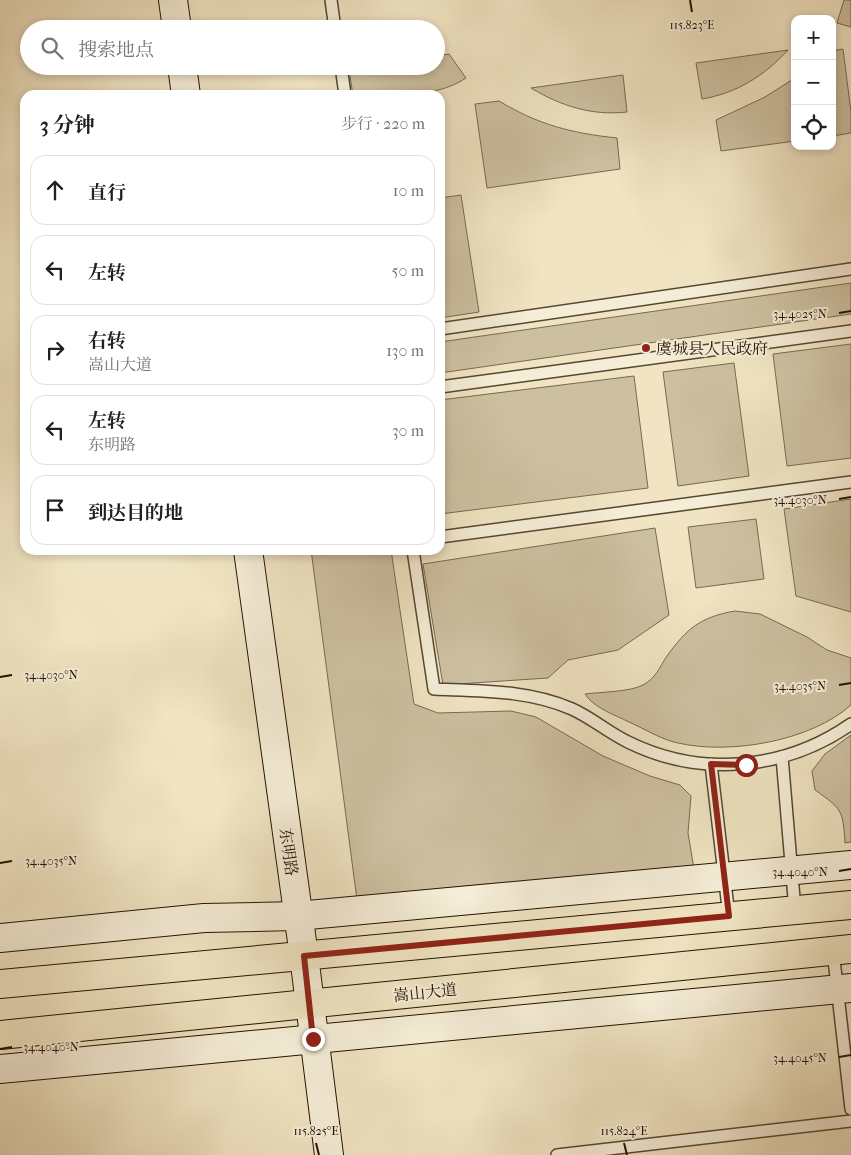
<!DOCTYPE html>
<html lang="zh">
<head>
<meta charset="utf-8">
<style>
  :root { --surface:#fff; --page:#f6f6f6; --text:#202124; --muted:#757577; --line:#e0e0e0 }
  body { margin:0; font-family:"IM FELL French Canon","Noto Serif SC",serif; background:var(--page); color:var(--text) }
  .controls { position:absolute; right:15px; top:15px; display:grid; overflow:hidden; border-radius:10px; box-shadow:0 2px 8px #0003 }
  .controls button { width:45px; height:45px; display:grid; place-items:center; padding:0; border:0; border-bottom:1px solid var(--line); background:var(--surface); color:var(--text); font:25px sans-serif }
  .stop { position:absolute; width:15px; height:15px; margin:-11px; border:4px solid #8f2418; border-radius:50%; background:#fff }
  .stop.end { background:#8f2418; border-color:#fff; box-shadow:0 1px 5px #0008 }
  .list { margin:0; padding:0; list-style:none }
  h2 { display:flex; justify-content:space-between; align-items:center; height:65px; margin:0; padding:0 20px; font-size:21px }
  h2 small { font-size:16px; font-weight:400; color:var(--muted) }
  .list li { display:grid; grid-template-columns:32px 1fr auto; gap:15px; align-items:center; box-sizing:border-box; height:70px; margin:0 10px 10px; padding:0 10px; border:1px solid var(--line); border-radius:15px }
  .list b { display:block; font-size:19px; white-space:nowrap }
  .list p { margin:0; font-size:16px; white-space:nowrap; color:var(--muted) }
  .list em { font-size:16px; font-style:normal; color:var(--muted) }
  .icon { flex:none; width:28px; height:28px; fill:none; stroke:currentColor; stroke-width:2; stroke-linecap:round; stroke-linejoin:round }
  .map { position:relative; flex:none; width:851px; height:1155px; overflow:hidden }
  .search { position:absolute; background:var(--surface); box-shadow:0 2px 8px #0003; left:20px; top:20px; width:425px; height:55px; display:flex; align-items:center; gap:12px; box-sizing:border-box; padding:0 18px; border-radius:28px; color:var(--muted); font-size:19px }
  .panel { position:absolute; background:var(--surface); box-shadow:0 2px 8px #0003; left:20px; top:90px; width:425px; height:465px; border-radius:15px }
  .map>svg:first-child { display:block }
  .green { fill:#cdc0a1; stroke:#776a51 }
  .lines { fill:none; stroke-linecap:round; stroke-linejoin:round }
  .lane-casing { stroke:#554731; stroke-width:14 }
  .secondary-casing { stroke:#211301; stroke-width:30 }
  .primary-casing { stroke:#211301; stroke-width:30 }
  .lane { stroke:#f5edd7; stroke-width:11 }
  .secondary { stroke:#f5edd7; stroke-width:28 }
  .primary { stroke:#f0e4c2; stroke-width:28 }
  .route { stroke:#8f2418; stroke-width:6 }
  .ticks { fill:none; stroke:#211301; stroke-width:2 }
  .poi-dot { fill:#8f2418; stroke:#f5edd7; stroke-width:2 }
  .labels { text-anchor:middle; stroke-width:4; stroke-linejoin:round; paint-order:stroke }
  .poi-label { font-size:16px; fill:#211301; stroke:#f5edd7; text-anchor:start }
  .street-label { font-size:16px; fill:#211301; stroke:#f5edd7 }
  .ticks-label { font-size:12px; text-anchor:middle; fill:#211301; stroke:#f5edd7; stroke-width:4; stroke-linejoin:round; paint-order:stroke }
</style>
</head>
<body>
<div class="map">
<svg width="851" height="1155" viewBox="0 0 851 1155">
  <rect width="100%" height="100%" fill="#f0e4c2"/>
  <filter id="stains"><feTurbulence type="fractalNoise" baseFrequency=".004" numOctaves="4"/><feColorMatrix values="0 0 0 0 .2 0 0 0 0 .09 0 0 0 0 .02 0 0 0 .5 -.17"/></filter>
  <radialGradient id="worn" r=".72"><stop offset=".6" stop-color="#630" stop-opacity="0"/><stop offset="1" stop-color="#630" stop-opacity=".3"/></radialGradient>
  <g class="green">
    <path d="M844 0H851V27L837 23Z"/>
    <path d="M843 49 851 112V133L832 136V51Z"/>
    <path d="M788 50C764 76 737 93 702 99L696 63Z"/>
    <path d="M449 54 466 78C435 99 389 95 353 95L349 70 371 66H436V56Z"/>
    <path d="M623 75 627 112C592 116 561 106 531 88Z"/>
    <path d="M795 78V141L721 151 716 120 765 97Z"/>
    <path d="M499 101C539 125 571 133 617 138L620 169 487 188 475 104Z"/>
    <path d="M461 195 479 312 440 318V198Z"/>
    <path d="M851 283V314L440 373V342Z"/>
    <path d="M851 344V458L787 466 773 354Z"/>
    <path d="M734 363 749 476 678 486 663 372Z"/>
    <path d="M634 376 648 488 440 514V400Z"/>
    <path d="M851 499V612L796 596 784 509Z"/>
    <path d="M756 519 764 579 696 588 688 527Z"/>
    <path d="M655 528 669 615 618 650 568 660 548 678 443 685 423 564Z"/>
    <path d="M311 550H391L414 704 438 713 511 711 536 717 603 756 650 776 680 785 691 796 688 833 694 869 357 900Z"/>
    <path d="M735 611 760 614 807 637 827 650 851 658V705C811 741 730 755 678 743 662 740 645 729 629 722 615 715 594 708 585 694 600 692 630 692 643 685 656 678 659 668 667 656 687 628 701 617 735 611Z"/>
    <path d="M851 735V842L845 843C843 810 842 809 815 790L812 771 825 754Z"/>
  </g>
  <g class="lines">
    <defs>
      <g id="lane">
        <path d="M331 0 335 29"/>
        <path d="M341 66 345 95"/>
        <path d="M440 329 851 269"/>
        <path d="M440 387 851 331"/>
        <path d="M440 537 851 482"/>
        <path d="M413 550 434 689C481 691 529 690 572 709 592 718 609 733 628 742 701 778 785 770 851 724"/>
        <path d="M782 757 795 910"/>
        <path d="M711 764 729 916"/>
        <path d="M833 951 851 1109"/>
        <path d="M557 1155 851 1121"/>
      </g>
      <g id="secondary">
        <path d="M173 0 177 29"/>
        <path d="M182 66 186 95"/>
        <path d="M248 550 304 956 329 1155"/>
        <path d="M0 938 204 918 297 916 851 865"/>
        <path d="M0 1069 851 988"/>
      </g>
      <g id="primary">
        <path d="M0 984 851 905"/>
        <path d="M0 1035 851 949"/>
      </g>
    </defs>
    <use href="#lane" class="lane-casing"/>
    <use href="#secondary" class="secondary-casing"/>
    <use href="#primary" class="primary-casing"/>
    <use href="#lane" class="lane"/>
    <use href="#secondary" class="secondary"/>
    <use href="#primary" class="primary"/>
  </g>
  <g class="lines">
    <path class="route" d="M313 1039 304 956 729 916 711 764 746 765"/>
  </g>
  <path class="ticks" d="M690 0 692 12M839 313 851 311M839 499 851 497M0 677 12 675M839 685 851 683M0 863 12 861M839 871 851 869M0 1049 12 1047M839 1057 851 1055M316 1143 319 1155M624 1143 627 1155"/>
  <circle class="poi-dot" cx="646" cy="348" r="5"/>
  <g class="labels">
    <g class="poi-label">
      <text x="656" y="354">虞城县人民政府</text>
    </g>
    <g class="street-label">
      <text transform="translate(289 852) rotate(82)" y="6">东明路</text>
      <text transform="translate(425 992) rotate(-6)" y="6">嵩山大道</text>
    </g>
  </g>
  <g class="ticks-label">
    <text x="692" y="29">115.823°E</text>
    <text x="800" y="318">34.4025°N</text>
    <text x="800" y="504">34.4030°N</text>
    <text x="51" y="679">34.4030°N</text>
    <text x="800" y="690">34.4035°N</text>
    <text x="51" y="865">34.4035°N</text>
    <text x="800" y="876">34.4040°N</text>
    <text x="51" y="1051">34.4040°N</text>
    <text x="800" y="1062">34.4045°N</text>
    <text x="316" y="1135">115.825°E</text>
    <text x="624" y="1135">115.824°E</text>
  </g>
  <rect width="100%" height="100%" filter="url(#stains)"/>
  <rect width="100%" height="100%" fill="url(#worn)"/>
</svg>
<div class="controls">
<button>+</button>
<button>−</button>
<button><svg class="icon" aria-label="locate" viewBox="0 0 24 24"><circle cx="12" cy="12" r="6"/><path d="M12 2v4M12 18v4M2 12h4M18 12h4"/></svg></button>
</div>
<div class="stop" style="left:746px;top:765px"></div>
<div class="stop end" style="left:313px;top:1039px"></div>
<div class="search"><svg class="icon" aria-label="search" viewBox="0 0 24 24"><circle cx="10" cy="10" r="6"/><path d="M15 15l6 6"/></svg>搜索地点</div>
<section class="panel">
<h2>3 分钟<small>步行 · 220 m</small></h2>
<ul class="list">
<li><svg class="icon" aria-label="ahead" viewBox="0 0 24 24"><path d="M12 20V5M6 11l6-6 6 6"/></svg><div><b>直行</b></div><em>10 m</em></li>
<li><svg class="icon" aria-label="left" viewBox="0 0 24 24"><path d="M17 20v-9H6M10 6l-5 5 5 5"/></svg><div><b>左转</b></div><em>50 m</em></li>
<li><svg class="icon" aria-label="right" viewBox="0 0 24 24"><path d="M7 20v-9h11M14 6l5 5-5 5"/></svg><div><b>右转</b><p>嵩山大道</p></div><em>130 m</em></li>
<li><svg class="icon" aria-label="left" viewBox="0 0 24 24"><path d="M17 20v-9H6M10 6l-5 5 5 5"/></svg><div><b>左转</b><p>东明路</p></div><em>30 m</em></li>
<li><svg class="icon" aria-label="arrive" viewBox="0 0 24 24"><path d="M6 21V4h12l-3 4 3 4H6"/></svg><div><b>到达目的地</b></div></li>
</ul>
</section>
</div>
</body>
</html>
